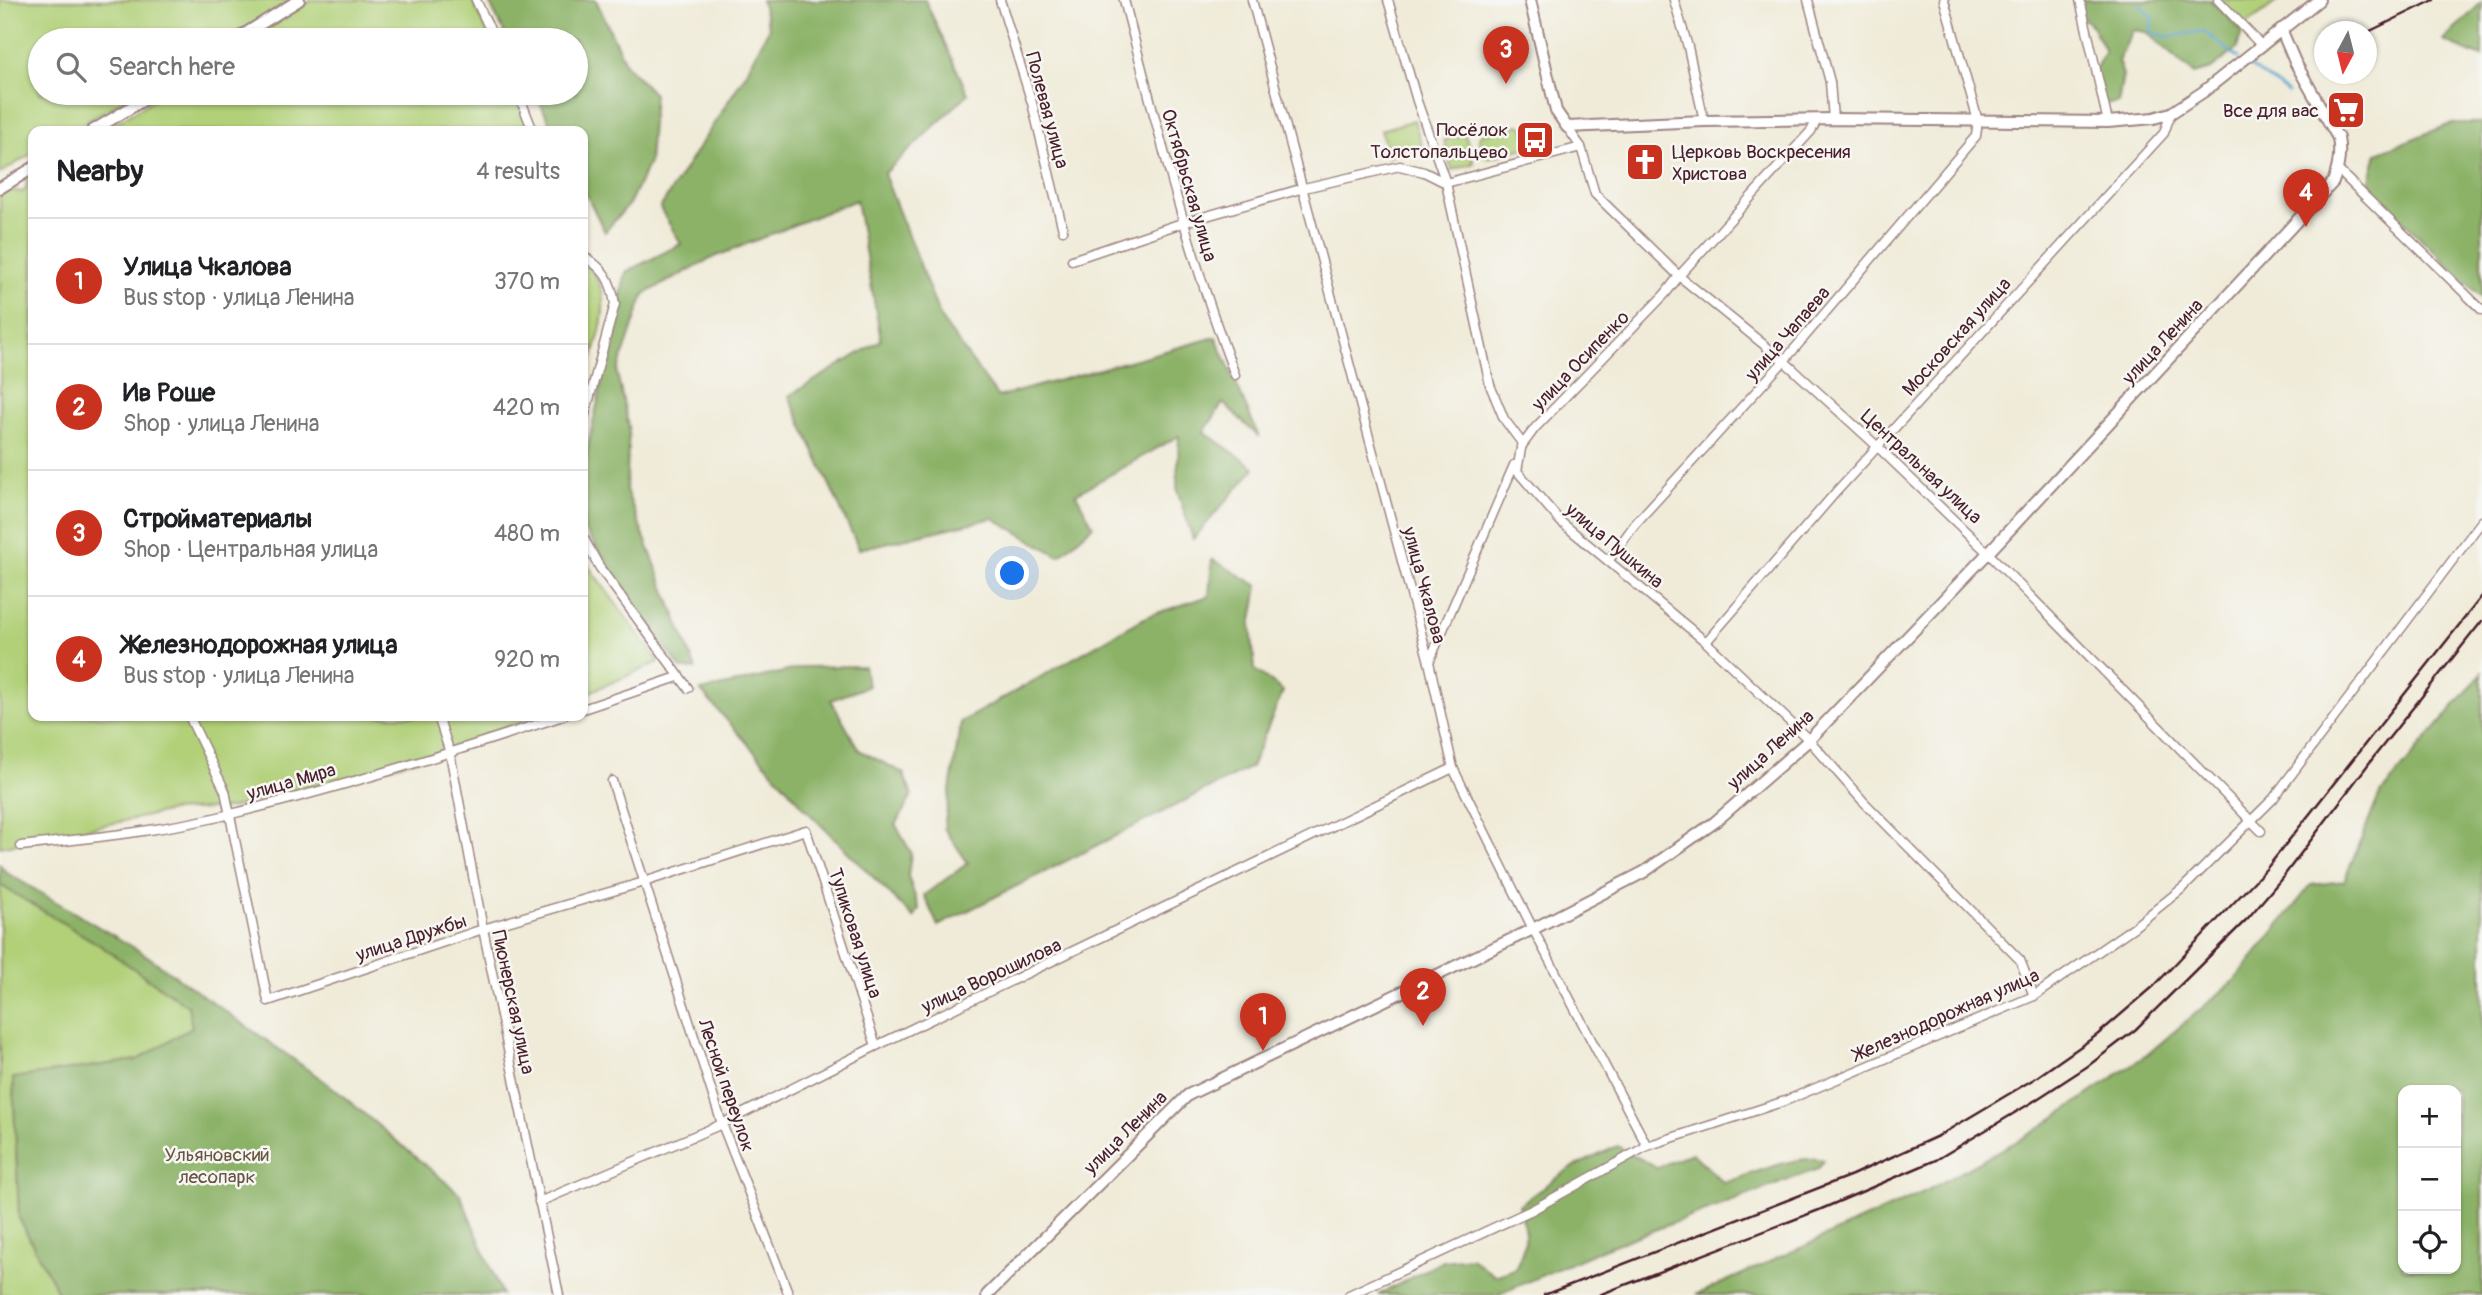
<!DOCTYPE html>
<html lang="en">
<head>
<meta charset="utf-8">
<style>
  :root { --surface:#fff; --page:#f6f6f6; --text:#202124; --muted:#757577; --line:#e0e0e0; --accent:#c8321e }
  body { margin:0; font-family:Pangolin,sans-serif; background:var(--page); color:var(--text) }
  .controls { position:absolute; right:21px; bottom:21px; display:grid; overflow:hidden; border-radius:14px; box-shadow:0 2px 5px #0004 }
  .controls button { width:63px; height:63px; display:grid; place-items:center; padding:0; border:0; border-bottom:2px solid var(--line); background:var(--surface); color:var(--text); font:35px sans-serif }
  .compass { position:absolute; left:2314px; top:21px; width:63px; height:63px; border-radius:50%; background:var(--surface); box-shadow:0 2px 5px #0004; rotate:187deg }
  .you { position:absolute; left:1013px; top:574px; width:24px; height:24px; margin:-18px; border:5px solid #fff; border-radius:50%; background:#1a73e8; box-shadow:0 0 0 10px #1a73e833 }
  .badge { display:grid; place-items:center; width:46px; height:46px; border-radius:50%; background:var(--accent); color:#fff; font-size:23px; font-weight:700 }
  .pin { position:absolute; translate:-50% -58px; filter:drop-shadow(0 2px 4px #0008) }
  .pin::after { content:''; position:absolute; top:37px; width:24px; height:21px; background:inherit; clip-path:polygon(0 0,100% 0,50% 100%) }
  .list { margin:0; padding:0; list-style:none }
  h2 { display:flex; justify-content:space-between; align-items:center; height:91px; margin:0; padding:0 28px; font-size:30px }
  h2 small { font-size:23px; font-weight:400; color:var(--muted) }
  .list li { display:grid; grid-template-columns:46px 1fr auto; gap:21px; align-items:center; box-sizing:border-box; height:126px; padding:0 28px; border-top:2px solid var(--line) }
  .list b { display:block; font-size:26px; white-space:nowrap }
  .list p { margin:0; font-size:23px; white-space:nowrap; color:var(--muted) }
  .list em { font-size:23px; font-style:normal; color:var(--muted) }
  .icon { flex:none; width:38px; height:38px; fill:none; stroke:currentColor; stroke-width:2; stroke-linecap:round; stroke-linejoin:round }
  .map { position:relative; flex:none; width:2482px; height:1295px; overflow:hidden }
  .search { position:absolute; background:var(--surface); box-shadow:0 2px 5px #0004; left:28px; top:28px; width:560px; height:77px; display:flex; align-items:center; gap:18px; box-sizing:border-box; padding:0 24px; border-radius:38px; color:var(--muted); font-size:26px }
  .panel { position:absolute; background:var(--surface); box-shadow:0 2px 5px #0004; left:28px; top:126px; width:560px; height:595px; border-radius:14px }
  .map>svg:first-child { display:block }
  .green { fill:#b1d078; stroke:#7e7852; stroke-width:2 }
  .forest { fill:#8cb268; stroke:#6b684a; stroke-width:2; fill-rule:evenodd }
  .lines { fill:none; stroke-linecap:round; stroke-linejoin:round }
  .stream { stroke:#54a4ce; stroke-width:2.5 }
  .street-casing { stroke:#9d8582; stroke-width:11 }
  .secondary-casing { stroke:#9d8582; stroke-width:14 }
  .street { stroke:#fff; stroke-width:8 }
  .secondary { stroke:#fff; stroke-width:10 }
  .rail { stroke:#4a1f2b; stroke-width:2.5 }
  .labels { text-anchor:middle; stroke-width:5; stroke-linejoin:round; paint-order:stroke }
  .street-label { font-size:19px; fill:#4a1f2b; stroke:#f6f6f2 }
  .poi-label { font-size:19px; fill:#4a1f2b; stroke:#f6f6f2; text-anchor:end }
  .park-label { font-size:19px; fill:#695442; stroke:#f6f6f2 }
</style>
</head>
<body>
<div class="map">
<svg width="2482" height="1295" viewBox="0 0 2482 1295">
  <rect width="100%" height="100%" fill="#f6f6f2"/>
  <filter id="ink" filterUnits="userSpaceOnUse"><feTurbulence type="fractalNoise" baseFrequency=".0143" numOctaves="2"/><feDisplacementMap in="SourceGraphic" scale="14" xChannelSelector="R" yChannelSelector="G"/><feConvolveMatrix kernelMatrix="1 2 1 2 8 2 1 2 1" color-interpolation-filters="sRGB"/></filter>
  <filter id="wash" filterUnits="userSpaceOnUse"><feTurbulence type="fractalNoise" baseFrequency=".00686" numOctaves="4" result="noise"/><feDisplacementMap in="SourceGraphic" scale="28" xChannelSelector="R" yChannelSelector="G"/><feGaussianBlur stdDeviation="1.57" result="paint"/><feColorMatrix in="noise" values="0 0 0 0 0 0 0 0 0 0 0 0 0 0 0 0 0 1.4 0 .05"/><feComposite in="paint" operator="in"/></filter>
  <g filter="url(#wash)">
    <rect width="100%" height="100%" fill="#f0ebd8"/>
    <g class="green">
      <path d="M0 0H293L225 40H40V93H136L70 131H33V153L0 173Z"/>
      <path d="M312 0H472L491 40H248Z"/>
      <path d="M2203 0H2279L2235 33Z"/>
      <path d="M164 93H516L530 131H103Z"/>
      <path d="M1414 120 1422 147 1388 157 1381 130Z"/>
      <path d="M1519 125 1523 127 1528 144 1525 148 1487 158 1483 155 1479 138 1481 134Z"/>
      <path d="M1465 134 1474 163 1452 170 1444 140Z"/>
      <path d="M33 175V716H534L454 750 231 808 171 811 0 847V193L7 189 21 192 26 190 27 179Z"/>
      <path d="M583 264C623 291 593 350 583 386Z"/>
      <path d="M583 559 659 662 583 695Z"/>
      <path d="M0 885 98 944 188 1006 193 1027 137 1060 13 1078 19 1218 59 1295H0Z"/>
    </g>
    <g class="forest">
      <path d="M488 0H596L626 65 654 94 649 163 629 204 605 232 583 188V131H554L535 93H576V40H508Z"/>
      <path d="M761 0H925L968 94 884 174 941 319 998 397 1216 337 1259 437 1223 403 1204 432 1255 468 1193 539 1177 490 1179 436 1076 494 1093 526 1059 556 993 518 859 549 789 396 881 340 856 200 712 258 644 294 617 373 629 428 626 490 696 669H681L583 528V469L626 272 681 244 660 208 745 75 769 28Z"/>
      <path d="M2076 0H2210L2242 32 2237 49 2211 69 2194 74 2146 32 2133 30 2118 61 2123 75 2118 103 2100 105 2094 71 2105 52 2093 27 2080 15Z"/>
      <path d="M2482 2V57L2443 41Z"/>
      <path d="M2453 123H2482V298L2368 187 2377 153Z"/>
      <path d="M1212 559 1258 586 1251 626 1255 670 1283 691 1251 767 938 926 924 895 968 863 944 828 961 722 1148 616 1209 596Z"/>
      <path d="M864 666 868 686 831 700 859 750 903 773 912 795 896 825 911 853 908 876 919 909 914 918 811 815 701 691 805 667Z"/>
      <path d="M2482 673V1295H1696L1928 1190 2032 1133 2149 1053 2236 979 2311 885 2344 881 2379 796ZM2456 1090V1269H2403V1090Z"/>
      <path d="M0 865 7 873 143 953 331 1086 460 1194 502 1295H59L19 1218 13 1078 137 1060 192 1027 188 1006 98 944 0 885Z"/>
      <path d="M1617 1146 1657 1168 1692 1153 1724 1183C1750 1175 1799 1153 1824 1160L1818 1169 1603 1249 1497 1295H1378L1443 1261 1471 1258 1495 1276 1515 1269C1529 1239 1527 1236 1519 1205L1569 1169Z"/>
    </g>
    <g class="lines">
      <g class="stream">
        <path d="M2140 5 2153 18 2150 31 2166 37 2204 31 2238 58"/>
        <path d="M2247 64 2288 93"/>
      </g>
    </g>
  </g>
  <g filter="url(#ink)">
    <g class="lines">
      <defs>
        <g id="street">
          <path d="M476 0 495 40"/>
          <path d="M1000 0 1032 103 1063 230"/>
          <path d="M1124 0C1157 126 1188 253 1235 375"/>
          <path d="M1252 0 1429 662 1453 768 1533 929 1647 1146"/>
          <path d="M1388 0 1417 101 1446 183 1490 385 1504 419 1522 443 1517 471 1561 522 1706 642 1809 740 1863 801 2020 960 2034 996"/>
          <path d="M1674 0 1688 47 1704 121"/>
          <path d="M1808 0 1830 82 1833 119"/>
          <path d="M2080 0 2108 122"/>
          <path d="M2218 0 2262 46"/>
          <path d="M518 93 533 131"/>
          <path d="M1567 127 1581 147 1595 194 1679 276 1784 361 1878 447 1988 553 2261 831"/>
          <path d="M2338 170 2482 310"/>
          <path d="M583 256C605 269 611 280 615 304L583 422"/>
          <path d="M1072 260 1182 223 1304 188 1400 166 1424 172 1446 183 1581 147"/>
          <path d="M1521 447 1535 428 1665 294 1679 276 1811 131 1817 120"/>
          <path d="M583 537 600 568 688 688"/>
          <path d="M1609 560 1635 524 1784 361 1976 136 1978 121 1944 0"/>
          <path d="M1706 642 1836 492 2164 133 2171 113"/>
          <path d="M1429 662 1514 465"/>
          <path d="M583 709 678 677"/>
          <path d="M189 716 225 791 268 1001 483 929 644 882 806 830 876 1046"/>
          <path d="M438 716 450 753 483 929 559 1295"/>
          <path d="M612 781 722 1124 789 1295"/>
          <path d="M21 846C91 838 163 831 231 814 343 787 453 752 563 716"/>
          <path d="M539 1202 722 1124 876 1046 1453 768"/>
          <path d="M1349 1295 1532 1210 1647 1146 1785 1101 2034 996 2134 927 2184 887 2273 799 2482 521"/>
        </g>
        <g id="secondary">
          <path d="M1530 0 1556 111 1567 127 1704 121 1833 119 2108 122 2154 118 2171 113 2203 92 2319 0"/>
          <path d="M235 40 299 0"/>
          <path d="M92 131 155 93"/>
          <path d="M0 188 33 168"/>
          <path d="M987 1295 1188 1095 1533 929 1644 872 1715 822 1809 740 1988 553 2333 182C2339 167 2341 154 2338 138L2295 62 2281 29"/>
        </g>
      </defs>
      <use href="#street" class="street-casing"/>
      <use href="#secondary" class="secondary-casing"/>
      <use href="#street" class="street"/>
      <use href="#secondary" class="secondary"/>
      <g class="rail">
        <path d="M2366 33 2434 0"/>
        <path d="M1544 1295 1852 1175 1940 1135 2034 1079 2097 1035 2154 986 2267 868 2482 596"/>
        <path d="M1599 1295 1819 1210 1936 1160 2031 1103 2088 1066 2135 1030 2248 918 2283 877 2373 758 2482 621"/>
      </g>
    </g>
  </g>
  <defs>
    <symbol id="supermarket-square" viewBox="-11 -11 22 22"><rect x="-9" y="-9" width="18" height="18" rx="4" fill="#c8321e" stroke="#f6f6f2"/><path d="M-6-5.5h2.5l.6 2H6L4.5 2H-2.5L-4.4-4H-6ZM-1.5 3.2a1.3 1.3 0 1 0 .1 0ZM3 3.2a1.3 1.3 0 1 0 .1 0Z" fill="#fff"/></symbol>
    <symbol id="bus-square" viewBox="-11 -11 22 22"><rect x="-9" y="-9" width="18" height="18" rx="4" fill="#c8321e" stroke="#f6f6f2"/><path d="M-5-6H5V4H4V6H2V4H-2V6H-4V4H-5ZM-3.5-4V0h7V-4ZM-3.5 1.2v1.5H-2V1.2ZM2 1.2v1.5H3.5V1.2Z" fill="#fff"/></symbol>
    <symbol id="church-square" viewBox="-11 -11 22 22"><rect x="-9" y="-9" width="18" height="18" rx="4" fill="#c8321e" stroke="#f6f6f2"/><path d="M-1.2-6h2.4v3.5h3.3v2.4h-3.3V6h-2.4V-.1h-3.3v-2.4h3.3Z" fill="#fff"/></symbol>
  </defs>
  <g fill-rule="evenodd">
    <use href="#supermarket-square" x="2324" y="88" width="44" height="44"/>
    <use href="#bus-square" x="1513" y="118" width="44" height="44"/>
    <use href="#church-square" x="1623" y="140" width="44" height="44"/>
  </g>
  <g class="labels">
    <g class="street-label">
      <text transform="translate(1048 110) rotate(75)" y="7">Полевая улица</text>
      <text transform="translate(1190 185) rotate(74)" y="7">Октябрьская улица</text>
      <text transform="translate(1787 333) rotate(-49)" y="7">улица Чапаева</text>
      <text transform="translate(1956 336) rotate(-48)" y="7">Московская улица</text>
      <text transform="translate(2162 341) rotate(-47)" y="7">улица Ленина</text>
      <text transform="translate(1580 360) rotate(-46)" y="7">улица Осипенко</text>
      <text transform="translate(1922 466) rotate(43)" y="7">Центральная улица</text>
      <text transform="translate(1615 545) rotate(40)" y="7">улица Пушкина</text>
      <text transform="translate(1425 585) rotate(75)" y="7">улица Чкалова</text>
      <text transform="translate(1770 749) rotate(-42)" y="7">улица Ленина</text>
      <text transform="translate(291 781) rotate(-16)" y="7">улица Мира</text>
      <text transform="translate(856 933) rotate(72)" y="7">Тупиковая улица</text>
      <text transform="translate(411 937) rotate(-18)" y="7">улица Дружбы</text>
      <text transform="translate(991 975) rotate(-25)" y="7">улица Ворошилова</text>
      <text transform="translate(514 1002) rotate(78)" y="7">Пионерская улица</text>
      <text transform="translate(1946 1014) rotate(-24)" y="7">Железнодорожная улица</text>
      <text transform="translate(727 1085) rotate(71)" y="7">Лесной переулок</text>
      <text transform="translate(1125 1132) rotate(-45)" y="7">улица Ленина</text>
    </g>
    <g class="poi-label">
      <text x="2319" y="117">Все для вас</text>
      <text x="1508" y="136">Посёлок<tspan x="1508" dy="22">Толстопальцево</tspan></text>
      <text x="1672" y="158" text-anchor="start">Церковь Воскресения<tspan x="1672" dy="22">Христова</tspan></text>
    </g>
    <g class="park-label">
      <text x="217" y="1161">Ульяновский<tspan x="217" dy="22">лесопарк</tspan></text>
    </g>
  </g>
</svg>
<div class="controls">
<button>+</button>
<button>−</button>
<button><svg class="icon" aria-label="locate" viewBox="0 0 24 24"><circle cx="12" cy="12" r="6"/><path d="M12 2v4M12 18v4M2 12h4M18 12h4"/></svg></button>
</div>
<svg class="compass" viewBox="-18 -18 36 36"><path d="M0-13l5 13h-10z" fill="#e53935"/><path d="M0 13l5-13h-10z" fill="#757577"/></svg>
<div class="you"></div>
<div class="pin badge" style="left:1263px;top:1051px">1</div>
<div class="pin badge" style="left:1423px;top:1026px">2</div>
<div class="pin badge" style="left:1506px;top:84px">3</div>
<div class="pin badge" style="left:2306px;top:227px">4</div>
<div class="search"><svg class="icon" aria-label="search" viewBox="0 0 24 24"><circle cx="10" cy="10" r="6"/><path d="M15 15l6 6"/></svg>Search here</div>
<section class="panel">
<h2>Nearby<small>4 results</small></h2>
<ul class="list">
<li><span class="badge">1</span><div><b>Улица Чкалова</b><p>Bus stop · улица Ленина</p></div><em>370 m</em></li>
<li><span class="badge">2</span><div><b>Ив Роше</b><p>Shop · улица Ленина</p></div><em>420 m</em></li>
<li><span class="badge">3</span><div><b>Стройматериалы</b><p>Shop · Центральная улица</p></div><em>480 m</em></li>
<li><span class="badge">4</span><div><b>Железнодорожная улица</b><p>Bus stop · улица Ленина</p></div><em>920 m</em></li>
</ul>
</section>
</div>
</body>
</html>
